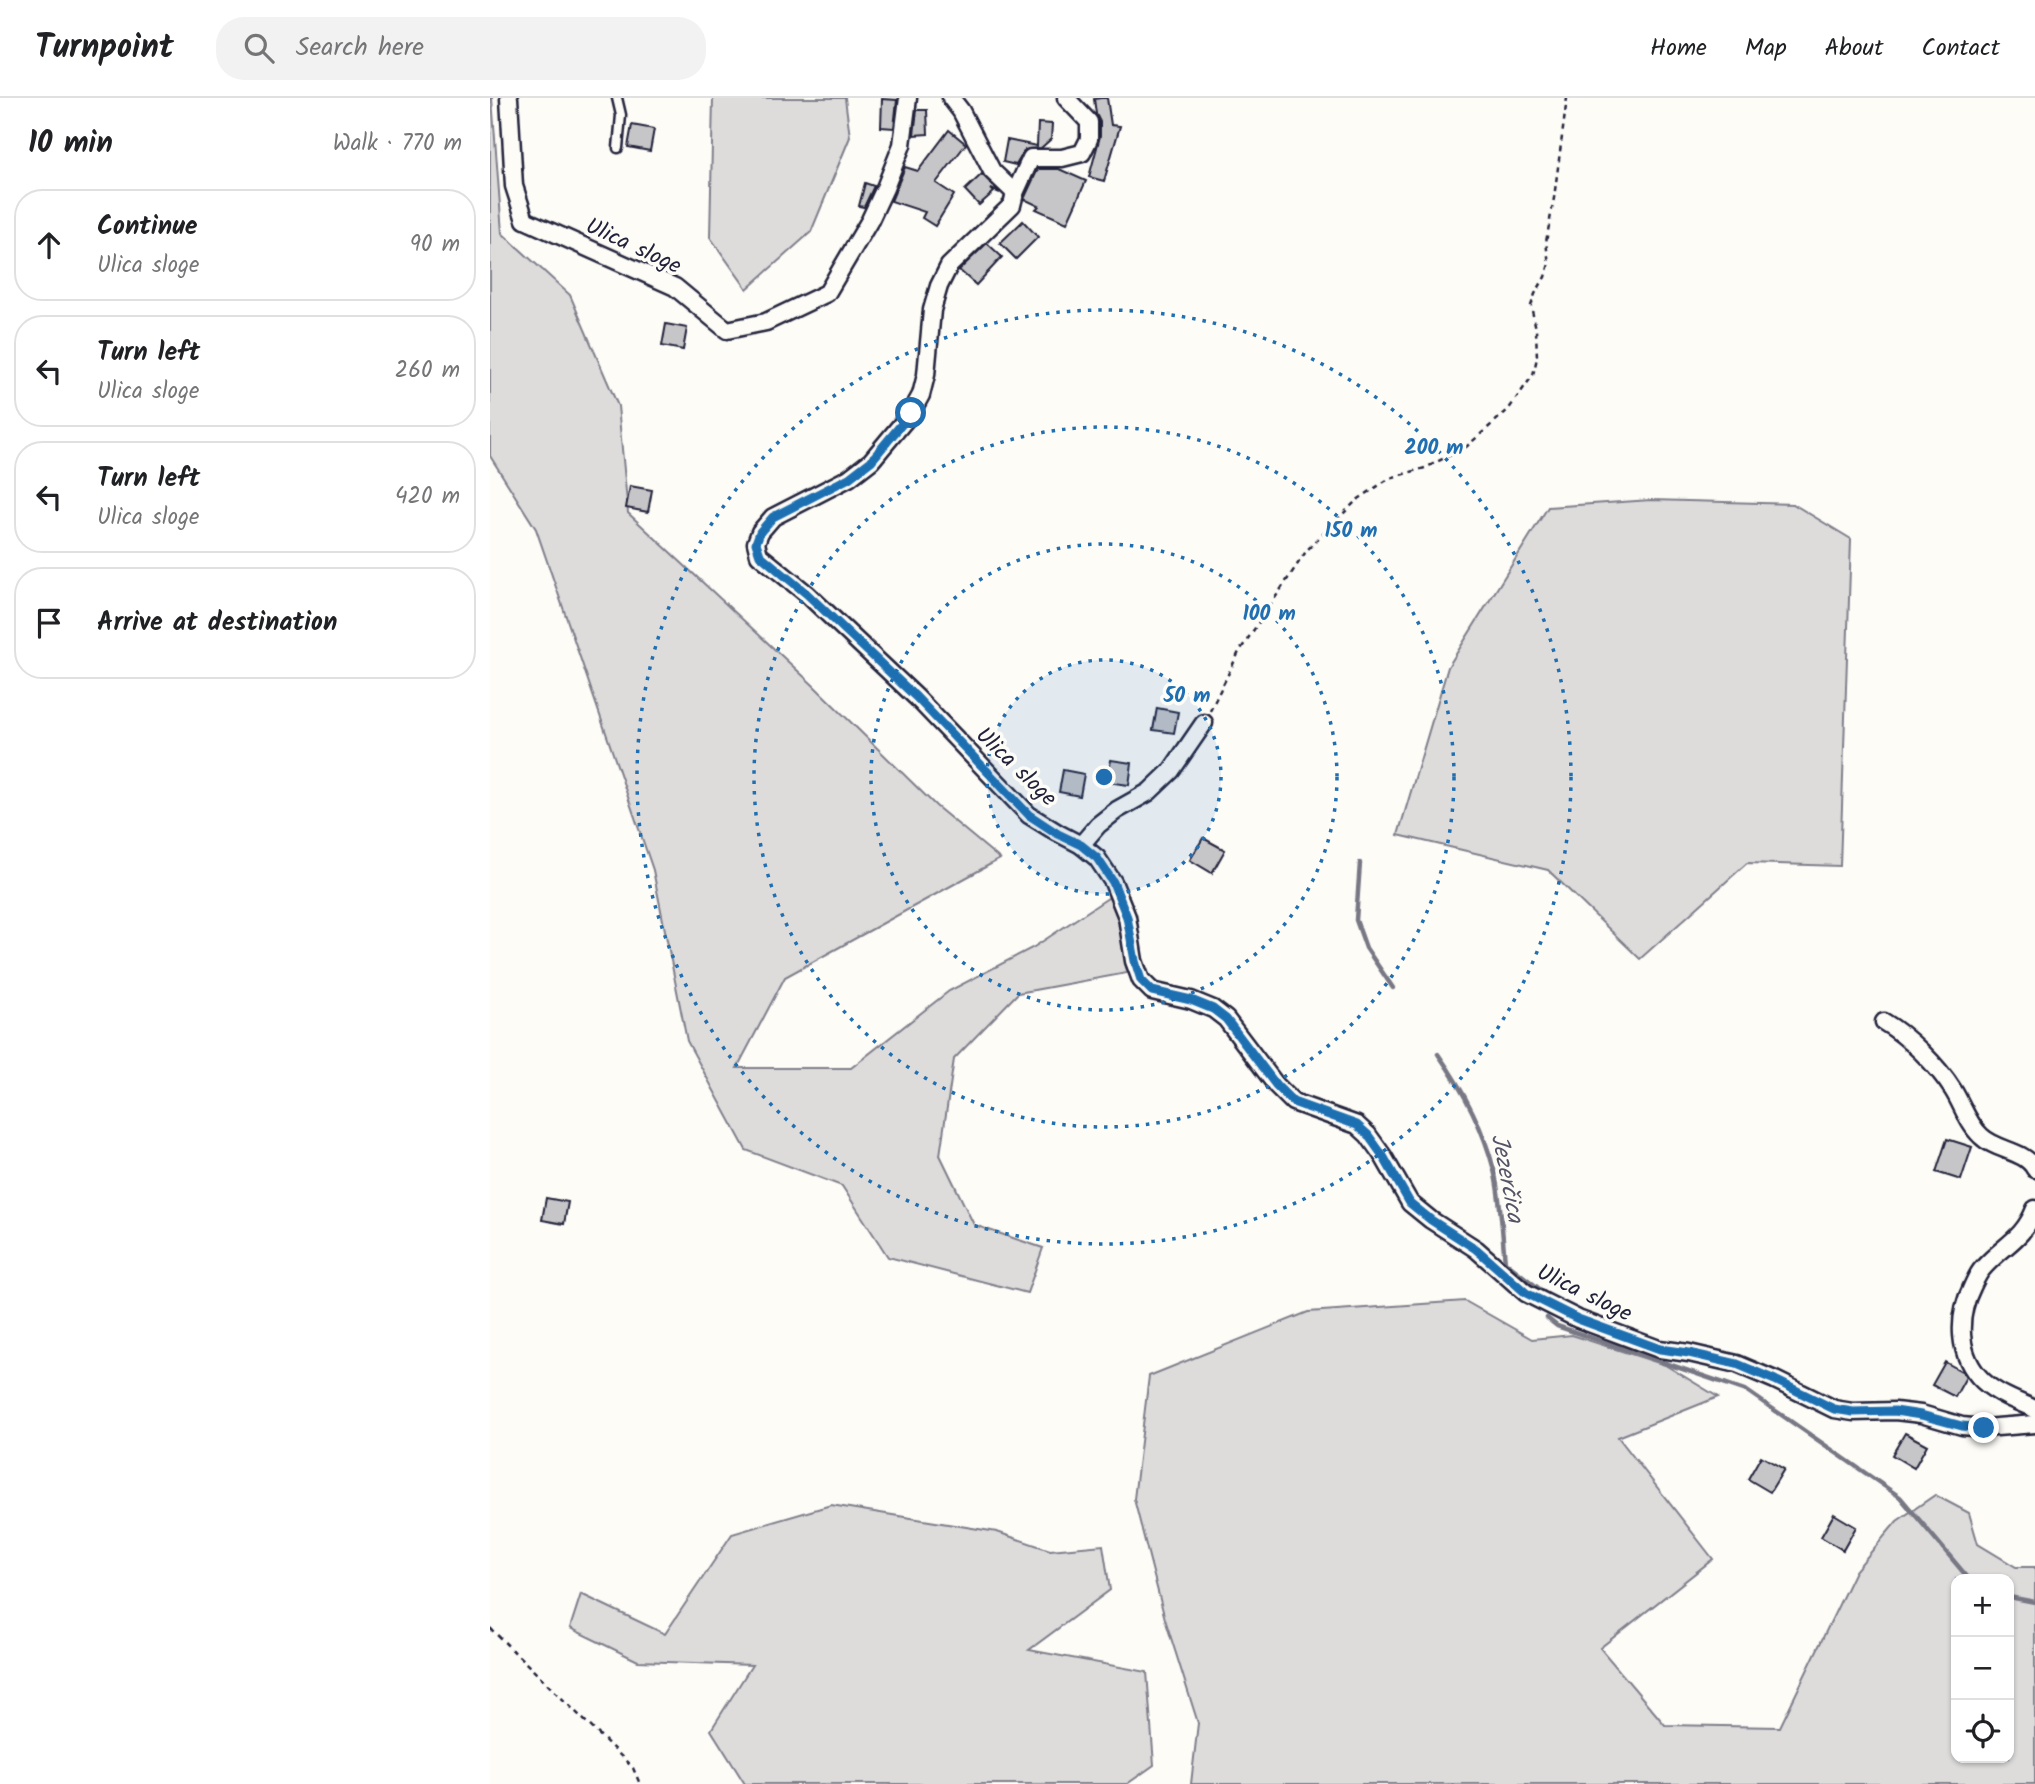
<!DOCTYPE html>
<html lang="en">
<head>
<meta charset="utf-8">
<style>
  :root { --surface:#fff; --page:#f2f2f2; --text:#202124; --muted:#757577; --line:#e0e0e0 }
  body { margin:0; font-family:Kalam,sans-serif; background:var(--page); color:var(--text) }
  .controls { position:absolute; right:21px; bottom:21px; display:grid; overflow:hidden; border-radius:14px; box-shadow:0 2px 5px #0004 }
  .controls button { width:63px; height:63px; display:grid; place-items:center; padding:0; border:0; border-bottom:2px solid var(--line); background:var(--surface); color:var(--text); font:35px sans-serif }
  .stop { position:absolute; width:21px; height:21px; margin:-16px; border:5px solid #1f6fb2; border-radius:50%; background:#fff }
  .stop.end { background:#1f6fb2; border-color:#fff; box-shadow:0 2px 7px #0008 }
  .list { margin:0; padding:0; list-style:none }
  h2 { display:flex; justify-content:space-between; align-items:center; height:91px; margin:0; padding:0 28px; font-size:30px }
  h2 small { font-size:23px; font-weight:400; color:var(--muted) }
  .list li { display:grid; grid-template-columns:46px 1fr auto; gap:21px; align-items:center; box-sizing:border-box; height:112px; margin:0 14px 14px; padding:0 14px; border:2px solid var(--line); border-radius:28px }
  .list b { display:block; font-size:26px; white-space:nowrap }
  .list p { margin:0; font-size:23px; white-space:nowrap; color:var(--muted) }
  .list em { font-size:23px; font-style:normal; color:var(--muted) }
  .icon { flex:none; width:38px; height:38px; fill:none; stroke:currentColor; stroke-width:2; stroke-linecap:round; stroke-linejoin:round }
  .map { position:relative; flex:none; width:1545px; height:1686px; overflow:hidden }
  header { display:flex; align-items:center; gap:42px; box-sizing:border-box; height:98px; padding:0 35px; background:var(--surface); border-bottom:2px solid var(--line) }
  header strong { font-size:33px }
  nav { display:flex; gap:38px; margin-inline-start:auto; font-size:24px }
  .search { width:490px; height:63px; background:var(--page); display:flex; align-items:center; gap:18px; box-sizing:border-box; padding:0 24px; border-radius:28px; color:var(--muted); font-size:26px }
  main { display:flex }
  aside { flex:1; background:var(--surface) }
  .map>svg:first-child { display:block }
  .green { fill:#dddcdb; stroke:#807f8b; stroke-width:2; fill-rule:evenodd }
  .lines { fill:none; stroke-linecap:round; stroke-linejoin:round }
  .stream { stroke:#787885; stroke-width:4.5 }
  .building { fill:#c6c6c8; stroke:#22223b; stroke-width:2 }
  .lane-casing { stroke:#22223b; stroke-width:13 }
  .street-casing { stroke:#22223b; stroke-width:21 }
  .path { stroke:#22223b; stroke-width:2.5; stroke-dasharray:5 5; stroke-linecap:butt }
  .lane { stroke:#fdfcf7; stroke-width:8 }
  .street { stroke:#fdfcf7; stroke-width:16 }
  .route { stroke:#1f6fb2; stroke-width:9 }
  .ring { fill:none; stroke:#1f6fb2; stroke-width:3.5; stroke-dasharray:3.5 7 }
  .labels { text-anchor:middle; stroke-width:7; stroke-linejoin:round; paint-order:stroke }
  .street-label { font-size:23px; fill:#22223b; stroke:#fdfcf7 }
  .water-label { font-size:24px; font-style:italic; fill:#545466; stroke:#fdfcf7 }
  .centre { fill:#1f6fb2; stroke:#fdfcf7; stroke-width:3.5 }
  .ring-label { font-size:21px; text-anchor:middle; font-weight:bold; fill:#1f6fb2; stroke:#fdfcf7; stroke-width:7; stroke-linejoin:round; paint-order:stroke }
</style>
</head>
<body>
<header>
<strong>Turnpoint</strong>
<div class="search"><svg class="icon" aria-label="search" viewBox="0 0 24 24"><circle cx="10" cy="10" r="6"/><path d="M15 15l6 6"/></svg>Search here</div>
<nav><a>Home</a><a>Map</a><a>About</a><a>Contact</a></nav>
</header>
<main>
<aside>
<h2>10 min<small>Walk · 770 m</small></h2>
<ul class="list">
<li><svg class="icon" aria-label="ahead" viewBox="0 0 24 24"><path d="M12 20V5M6 11l6-6 6 6"/></svg><div><b>Continue</b><p>Ulica sloge</p></div><em>90 m</em></li>
<li><svg class="icon" aria-label="left" viewBox="0 0 24 24"><path d="M17 20v-9H6M10 6l-5 5 5 5"/></svg><div><b>Turn left</b><p>Ulica sloge</p></div><em>260 m</em></li>
<li><svg class="icon" aria-label="left" viewBox="0 0 24 24"><path d="M17 20v-9H6M10 6l-5 5 5 5"/></svg><div><b>Turn left</b><p>Ulica sloge</p></div><em>420 m</em></li>
<li><svg class="icon" aria-label="arrive" viewBox="0 0 24 24"><path d="M6 21V4h12l-3 4 3 4H6"/></svg><div><b>Arrive at destination</b></div></li>
</ul>
</aside>
<div class="map">
<svg width="1545" height="1686" viewBox="0 0 1545 1686">
  <rect width="100%" height="100%" fill="#fdfcf7"/>
  <filter id="ink" filterUnits="userSpaceOnUse"><feTurbulence type="fractalNoise" baseFrequency=".0143" numOctaves="2"/><feDisplacementMap in="SourceGraphic" scale="14" xChannelSelector="R" yChannelSelector="G"/><feConvolveMatrix kernelMatrix="1 2 1 2 8 2 1 2 1" color-interpolation-filters="sRGB"/></filter>
  <g filter="url(#ink)">
    <g class="green">
      <path d="M0 0H2L12 135 80 197 128 308 138 415 322 586 446 708 510 761 295 879 247 970H361L459 893 544 849 633 790 637 875 528 895 464 961 450 1057 484 1127 553 1150 537 1195 398 1159 352 1088 256 1052 197 943 163 772 46 431 0 358Z"/>
      <path d="M223 0H355L360 39 321 134 257 191 220 139Z"/>
      <path d="M1161 402 1303 406 1361 441 1350 768 1257 765 1150 861 1058 772 908 737 958 569 1058 409Z"/>
      <path d="M975 1203 1042 1241 1082 1237 1175 1267 1228 1299 1128 1339 1223 1461 1110 1550 1175 1627 1290 1629 1365 1473 1407 1423 1445 1397 1479 1415 1488 1446 1526 1469H1545V1686H701L708 1625 675 1521 644 1401 659 1278 818 1214ZM1466 1481H1519V1660H1466Z"/>
      <path d="M341 1407 507 1434 560 1452 613 1447 620 1492 539 1552 657 1574 664 1667 637 1686H255L221 1632 262 1567 148 1563 80 1530 91 1496 175 1536 242 1436Z"/>
    </g>
    <g class="lines">
      <g class="stream">
        <path d="M870 765 866 822 876 850 903 890"/>
        <path d="M948 956C974 993 993 1029 1004 1072 1011 1101 1012 1135 1015 1164L1060 1199"/>
        <path d="M1057 1220 1067 1228 1257 1293 1410 1399 1479 1481"/>
        <path d="M1519 1499 1545 1504"/>
      </g>
    </g>
    <g class="building">
      <path d="M611 0H617L621 27 630 28 614 83 599 79 610 38V24L606 16 604 1Z"/>
      <path d="M392 1 407 2 404 30 391 29Z"/>
      <path d="M427 12H437L438 36 424 37Z"/>
      <path d="M548 25 562 26 561 41 551 50 535 52 526 67 513 64 517 42 547 48Z"/>
      <path d="M142 27 164 31 160 53 138 49Z"/>
      <path d="M459 32 476 46 446 85 464 97 445 128 432 120 435 114 401 103 415 69 428 73Z"/>
      <path d="M548 71H569L596 83 577 125 546 111 549 108 534 101Z"/>
      <path d="M492 76 510 95 501 91 504 94 489 107 475 92Z"/>
      <path d="M375 85 384 88 374 109 369 108Z"/>
      <path d="M533 123 548 139 526 161 510 145Z"/>
      <path d="M497 145 512 159 486 187 469 172Z"/>
      <path d="M176 226 197 230 193 252 172 248Z"/>
      <path d="M140 388 162 392 158 414 136 410Z"/>
      <path d="M667 610 688 614 684 635 663 632Z"/>
      <path d="M621 662 642 665 639 687 617 684Z"/>
      <path d="M573 672 594 676 590 698 569 694Z"/>
      <path d="M713 740 735 752 722 775 700 762Z"/>
      <path d="M1457 1041 1482 1049 1471 1082 1446 1074Z"/>
      <path d="M56 1100 78 1104 74 1126 52 1122Z"/>
      <path d="M1455 1264 1473 1274 1476 1279 1465 1299 1442 1287Z"/>
      <path d="M1415 1335 1437 1347 1424 1370 1402 1357Z"/>
      <path d="M1271 1358 1294 1371 1280 1394 1258 1381Z"/>
      <path d="M1344 1416 1366 1429 1353 1452 1331 1439Z"/>
    </g>
    <g class="lines">
      <defs>
        <path id="lane" d="M127 0 131 17 128 50"/>
        <g id="street">
          <path d="M19 0 24 88 35 122 185 189 237 232 276 224 337 195 380 122 395 90 412 47 418 0"/>
          <path d="M461 0 471 13 502 73 525 95 522 107 459 168 449 188 442 212 436 277 431 297 421 315 381 363 359 380 283 419 270 434 266 445 269 457 317 496 426 599 539 717 568 735 591 747 607 760 623 784 637 819 644 863 651 882 662 893 701 902 723 911 736 921 786 987 803 1004 867 1027 878 1037 893 1058 920 1105 941 1122 986 1151 1036 1195 1088 1221 1169 1251 1199 1255 1247 1266 1285 1282 1344 1311 1363 1314 1405 1313 1431 1316 1472 1328 1494 1330 1545 1326"/>
          <path d="M525 95 541 60H572L592 55 599 41V24L576 0"/>
          <path d="M591 747 608 727 627 712 659 694 681 673 714 625"/>
          <path d="M1394 924C1418 938 1448 968 1463 992 1472 1006 1478 1026 1491 1038 1506 1053 1535 1052 1545 1071"/>
          <path d="M1545 1111C1533 1142 1513 1147 1493 1170 1488 1175 1485 1183 1482 1189 1467 1219 1467 1258 1493 1283 1507 1296 1528 1304 1545 1311"/>
        </g>
      </defs>
      <use href="#lane" class="lane-casing"/>
      <use href="#street" class="street-casing"/>
      <g class="path">
        <path d="M720 613 749 554 817 452 867 402 900 380 935 370 976 349 1018 312 1043 277 1047 260 1046 231 1041 208 1045 196 1055 179 1059 166 1056 144 1064 100 1077 0"/>
        <path d="M0 1530 143 1670 150 1686"/>
      </g>
      <use href="#lane" class="lane"/>
      <use href="#street" class="street"/>
    </g>
  </g>
  <g class="lines" filter="url(#ink)">
    <path class="route" d="M421 315 381 363 359 380 283 419 270 434 266 445 270 457 317 496 426 599 539 717 568 736 591 747 607 760 623 784 637 819 645 863 651 882 662 893 701 902 723 911 736 921 786 987 803 1004 867 1027 878 1037 893 1058 920 1105 941 1122 986 1151 1036 1195 1088 1221 1170 1251 1199 1255 1247 1266 1285 1282 1344 1311 1363 1314 1405 1313 1431 1317 1472 1328 1494 1330"/>
  </g>
  <circle cx="614" cy="679" r="117" fill="#1f6fb2" fill-opacity=".12"/>
  <g class="ring">
    <circle cx="614" cy="679" r="117"/>
    <circle cx="614" cy="679" r="233"/>
    <circle cx="614" cy="679" r="350"/>
    <circle cx="614" cy="679" r="467"/>
  </g>
  <g class="labels">
    <g class="street-label">
      <text transform="translate(144 147) rotate(25)" y="8">Ulica sloge</text>
      <text transform="translate(527 668) rotate(44)" y="8">Ulica sloge</text>
      <text transform="translate(1095 1194) rotate(26)" y="8">Ulica sloge</text>
    </g>
    <g class="water-label">
      <text transform="translate(1018 1080) rotate(79)" y="8">Jezerčica</text>
    </g>
  </g>
  <circle cx="614" cy="679" r="10" class="centre"/>
  <g class="ring-label">
    <text x="944" y="356">200 m</text>
    <text x="861" y="439">150 m</text>
    <text x="779" y="522">100 m</text>
    <text x="697" y="604">50 m</text>
  </g>
</svg>
<div class="controls">
<button>+</button>
<button>−</button>
<button><svg class="icon" aria-label="locate" viewBox="0 0 24 24"><circle cx="12" cy="12" r="6"/><path d="M12 2v4M12 18v4M2 12h4M18 12h4"/></svg></button>
</div>
<div class="stop" style="left:421px;top:315px"></div>
<div class="stop end" style="left:1494px;top:1330px"></div>
</div>
</main>
</body>
</html>
